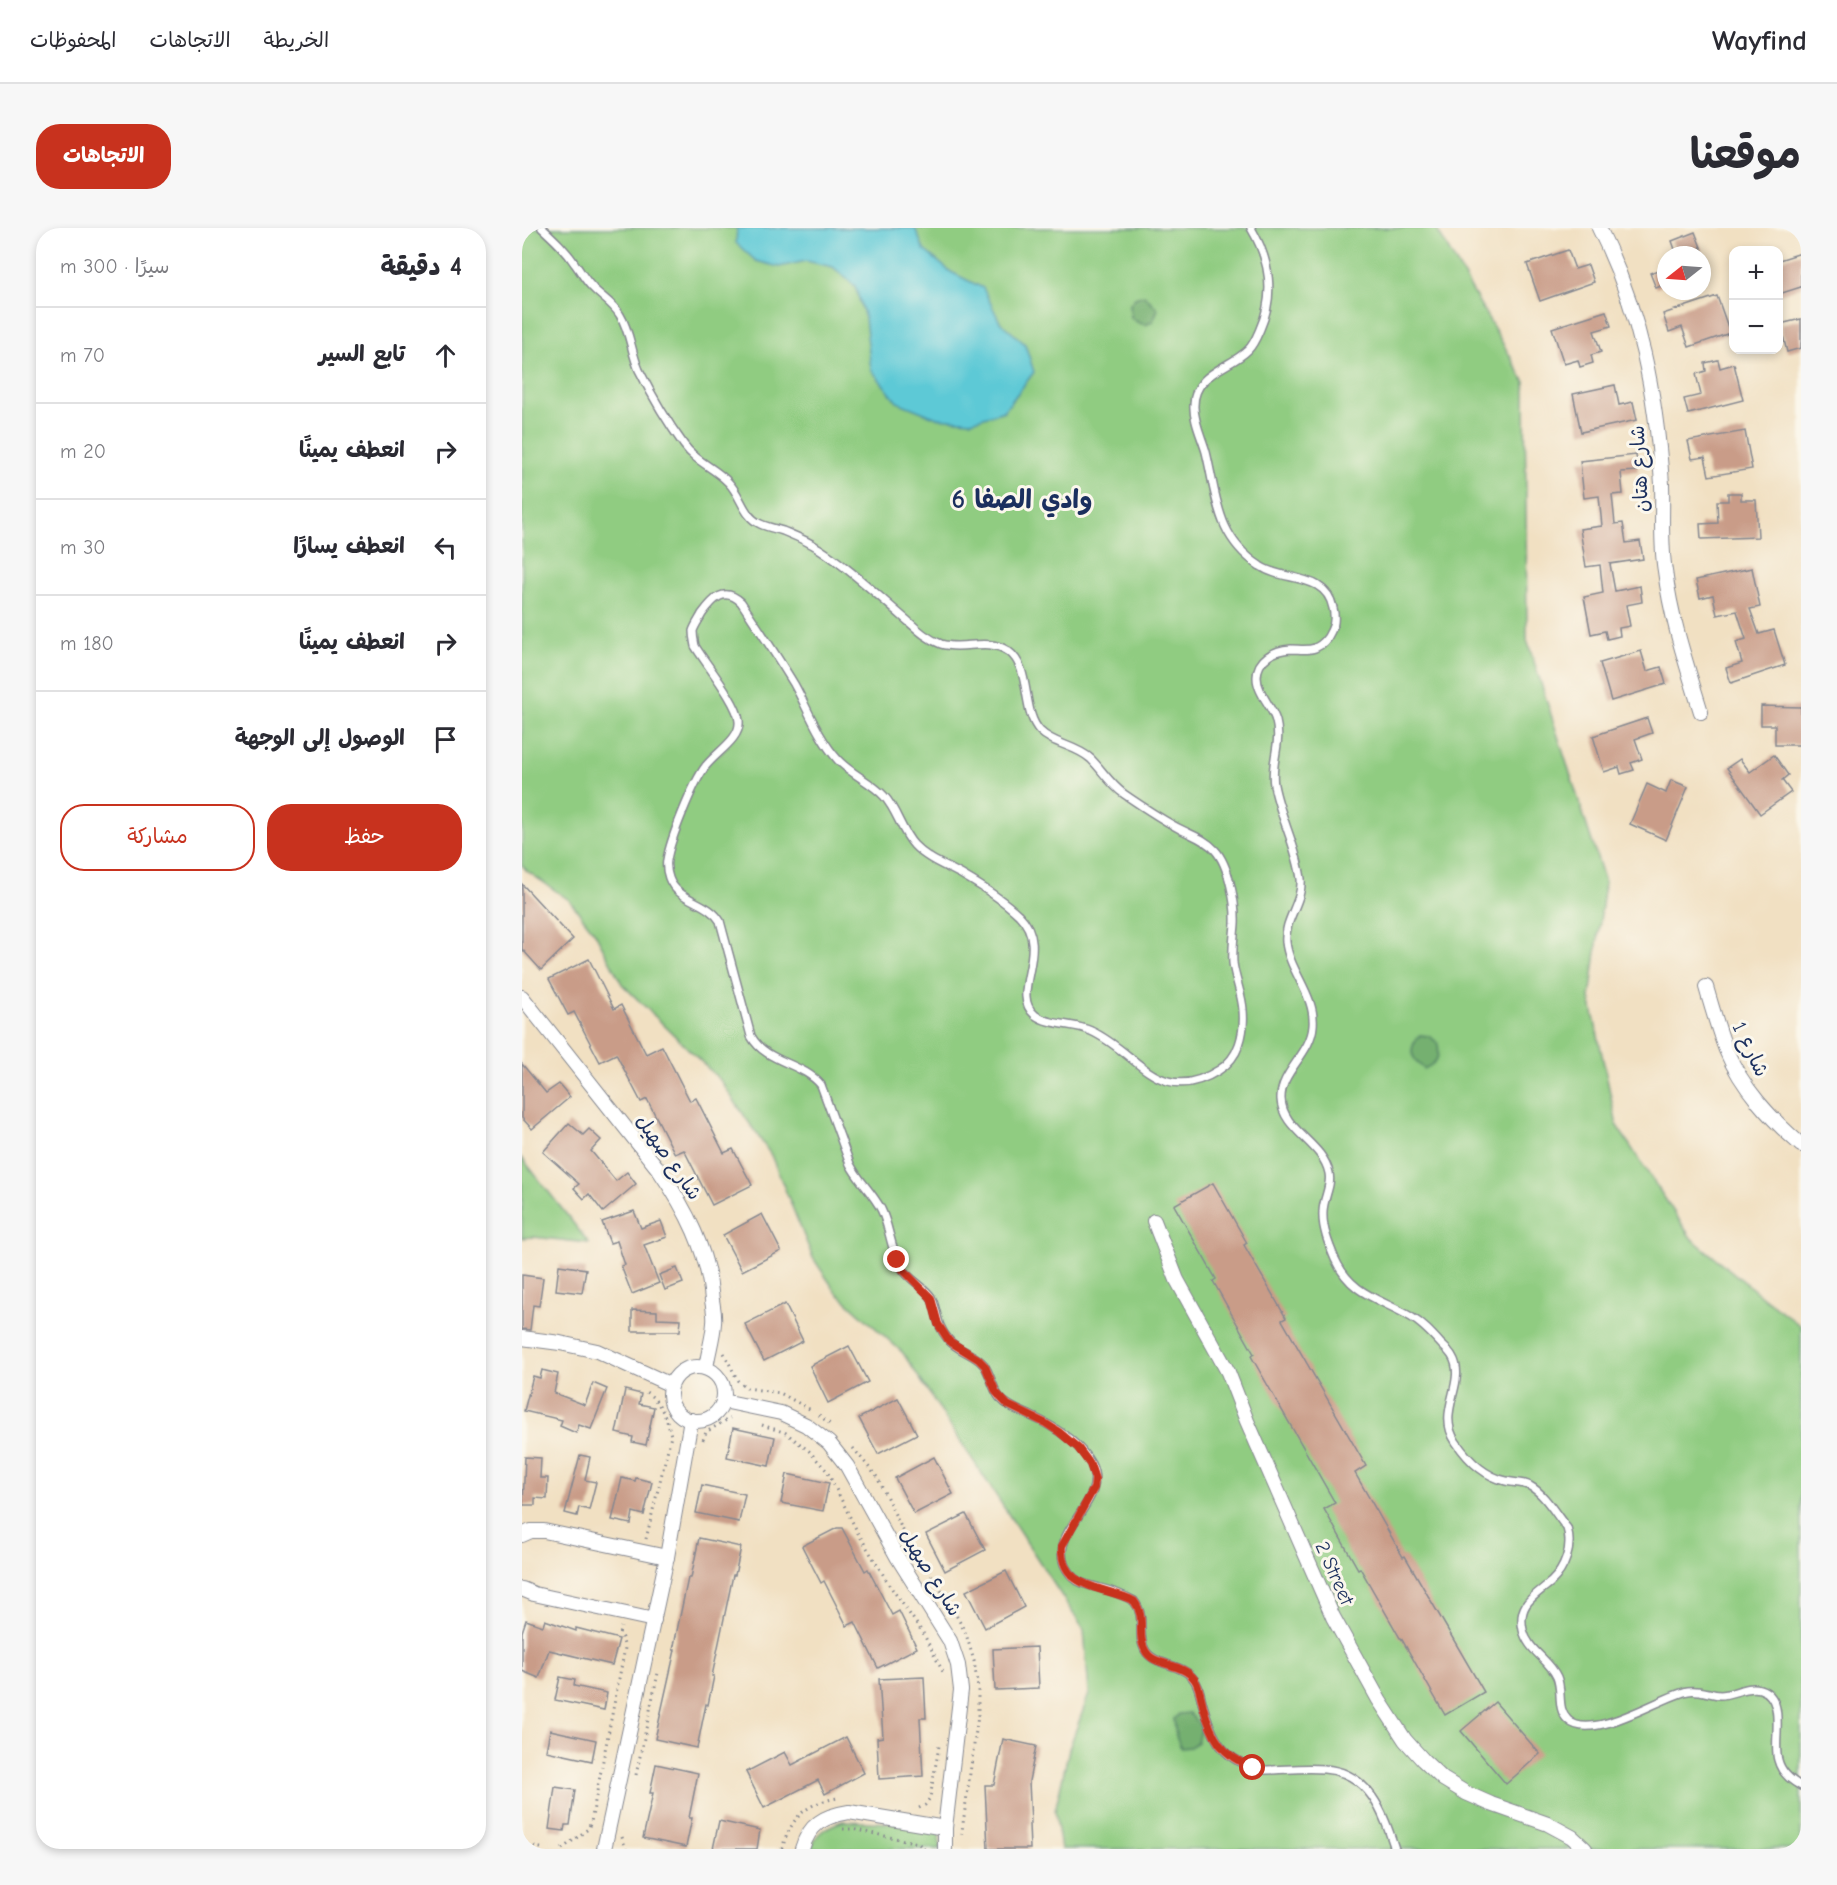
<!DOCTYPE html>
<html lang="ar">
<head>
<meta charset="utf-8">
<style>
  :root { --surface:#fff; --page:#f7f7f7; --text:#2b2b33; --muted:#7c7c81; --line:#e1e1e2; --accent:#c8321e }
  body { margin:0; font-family:"Comic Neue","Playpen Sans Arabic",sans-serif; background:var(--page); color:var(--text); direction:rtl }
  .controls { position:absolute; right:18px; top:18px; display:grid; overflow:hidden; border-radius:12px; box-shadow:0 3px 9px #0003 }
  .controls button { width:54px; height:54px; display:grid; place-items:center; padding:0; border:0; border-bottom:2px solid var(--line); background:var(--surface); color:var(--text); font:30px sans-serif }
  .compass { position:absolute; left:1135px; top:18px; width:54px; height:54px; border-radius:50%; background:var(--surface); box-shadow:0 3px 9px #0003; rotate:253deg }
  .stop { position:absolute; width:18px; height:18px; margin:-14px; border:4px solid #c8321e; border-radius:50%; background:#fff }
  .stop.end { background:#c8321e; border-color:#fff; box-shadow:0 2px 6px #0008 }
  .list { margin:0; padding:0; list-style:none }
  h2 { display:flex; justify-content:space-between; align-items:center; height:78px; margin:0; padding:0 24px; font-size:26px }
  h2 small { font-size:20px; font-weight:400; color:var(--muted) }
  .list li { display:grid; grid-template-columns:39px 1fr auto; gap:18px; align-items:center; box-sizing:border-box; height:96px; padding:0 24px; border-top:2px solid var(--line) }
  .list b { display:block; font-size:22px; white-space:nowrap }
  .list em { font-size:20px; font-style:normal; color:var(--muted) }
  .actions { display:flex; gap:12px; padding:18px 24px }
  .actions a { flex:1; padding:14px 0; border:2px solid var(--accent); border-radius:24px; text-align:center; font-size:21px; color:var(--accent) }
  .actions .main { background:var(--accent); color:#fff }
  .icon { flex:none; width:33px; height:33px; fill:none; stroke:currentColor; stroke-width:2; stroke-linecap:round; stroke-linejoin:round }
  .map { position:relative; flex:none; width:1279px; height:1621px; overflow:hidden; direction:ltr; border-radius:24px }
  header { display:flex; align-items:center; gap:36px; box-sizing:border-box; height:84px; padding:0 30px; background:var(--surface); border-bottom:2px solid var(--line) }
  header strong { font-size:28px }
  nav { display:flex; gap:33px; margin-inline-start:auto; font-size:21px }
  .intro { display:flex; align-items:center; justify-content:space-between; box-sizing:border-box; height:144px; padding:0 36px }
  h1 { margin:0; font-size:42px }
  .button { padding:15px 27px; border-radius:24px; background:var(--accent); color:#fff; font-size:21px; font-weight:700 }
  main { display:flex; gap:36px; padding:0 36px }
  aside { flex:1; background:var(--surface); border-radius:24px; box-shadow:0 3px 9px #0003 }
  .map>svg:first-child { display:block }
  .green { fill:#90cc81; stroke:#567e70; stroke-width:1.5 }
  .forest { fill:#74b06f; stroke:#487066; stroke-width:1.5 }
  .water { fill:#5dc9d6; stroke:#3c7c9a; stroke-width:1.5 }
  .building { fill:#c99c88 }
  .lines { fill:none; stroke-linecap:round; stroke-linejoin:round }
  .lane-casing { stroke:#868890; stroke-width:10 }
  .street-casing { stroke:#868890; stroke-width:16 }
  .path { stroke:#868890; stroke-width:3; stroke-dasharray:1.5 4.5; stroke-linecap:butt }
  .lane { stroke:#fff; stroke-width:7 }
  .street { stroke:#fff; stroke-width:14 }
  .route { stroke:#c8321e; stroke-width:8 }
  .labels { text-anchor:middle; stroke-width:6; stroke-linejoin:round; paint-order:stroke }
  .street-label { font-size:20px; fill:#1b2f5e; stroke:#fbf7ec }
  .district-label { font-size:26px; font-weight:bold; fill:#1b2f5e; stroke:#fbf7ec }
</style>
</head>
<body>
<header>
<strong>Wayfind</strong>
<nav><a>الخريطة</a><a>الاتجاهات</a><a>المحفوظات</a></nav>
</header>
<div class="intro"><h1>موقعنا</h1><a class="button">الاتجاهات</a></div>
<main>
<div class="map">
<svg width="1279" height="1621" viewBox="0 0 1279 1621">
  <rect width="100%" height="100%" fill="#fbf7ec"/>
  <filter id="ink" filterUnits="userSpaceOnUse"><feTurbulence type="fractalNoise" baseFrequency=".0167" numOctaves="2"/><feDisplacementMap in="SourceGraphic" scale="12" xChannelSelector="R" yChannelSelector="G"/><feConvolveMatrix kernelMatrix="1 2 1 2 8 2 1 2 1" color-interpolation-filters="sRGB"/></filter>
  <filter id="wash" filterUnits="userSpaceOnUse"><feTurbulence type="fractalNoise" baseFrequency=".008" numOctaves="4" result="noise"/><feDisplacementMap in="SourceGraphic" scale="24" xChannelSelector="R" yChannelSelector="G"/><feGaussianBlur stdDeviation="1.35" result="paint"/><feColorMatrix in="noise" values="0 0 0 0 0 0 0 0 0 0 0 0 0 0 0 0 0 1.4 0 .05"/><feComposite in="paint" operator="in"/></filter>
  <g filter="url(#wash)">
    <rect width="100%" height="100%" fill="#f1e0c2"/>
    <g class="green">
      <path d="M0 0H914L1003 154 1005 412 1083 654 1068 770 1095 898 1169 1010 1242 1070 1279 1098V1621H539L533 1583 547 1521 567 1466 562 1402 381 1125 314 1064 291 1030 249 927 199 853 100 756 73 705 47 672 5 643 0 637Z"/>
      <path d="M0 930 67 1015 11 1009 0 1010Z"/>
      <path d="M321 1593 417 1597 418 1621H289C293 1604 306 1598 321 1593Z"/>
    </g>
    <g class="forest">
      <path d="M622 67 636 81 631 93 624 97 617 95 609 90 608 76 613 70Z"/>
      <path d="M898 807 907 808 916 815C918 829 915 835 902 841 889 830 885 821 898 807Z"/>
      <path d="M667 1485 679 1499 675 1514 668 1519 659 1520 654 1508 652 1491 657 1486Z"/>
    </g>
    <path class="water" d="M215 0H393L402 22 429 44 461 60 478 94 503 116 512 144 482 183 449 193 415 190 375 174 349 141 343 90 333 58 311 39 284 33 257 39 234 33 214 15Z"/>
    <g id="blocks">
      <g class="building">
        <path d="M1173 4 1182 27H1155L1150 13Z"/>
        <path d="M1046 22 1053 41 1066 37 1072 54 1018 73 1005 36Z"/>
        <path d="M1279 25V59L1257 66V32Z"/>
        <path d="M1144 39V56L1134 60 1128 45Z"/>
        <path d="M1195 68 1208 105 1167 119 1160 99 1147 104 1141 86Z"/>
        <path d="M1084 83 1089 98 1072 103 1079 124 1069 127 1071 135 1058 139 1056 132 1042 136 1030 100Z"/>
        <path d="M1279 91V120L1265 124 1258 96Z"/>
        <path d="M1196 132 1198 140 1212 136 1221 172 1166 186 1162 171 1179 167 1174 146 1184 143 1183 135Z"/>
        <path d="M1093 157 1097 177 1111 174 1115 192 1059 204 1051 166Z"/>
        <path d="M1223 203 1230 241 1187 248 1183 229 1170 231 1166 213Z"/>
        <path d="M1114 227 1116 243 1099 244 1101 266 1090 267 1093 296 1101 295 1104 315 1118 313 1121 331 1088 336 1093 363 1118 358 1120 374 1104 377 1108 398 1097 400 1098 408 1085 411 1083 403 1069 406 1062 369 1081 365 1078 337 1064 339 1058 301 1080 298 1077 268 1062 270 1058 233Z"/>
        <path d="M1206 265H1219V272H1234L1236 309 1179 311 1178 296 1196 295 1195 273H1206Z"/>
        <path d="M1230 340 1238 379 1228 381 1237 406 1252 402 1263 437 1209 455 1204 440 1220 435 1214 414 1224 411 1215 383 1195 387 1191 367 1178 370 1174 352Z"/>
        <path d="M1119 423 1125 443 1139 439 1144 456 1089 473 1078 435Z"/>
        <path d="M1239 478 1279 479V517H1253V497H1239Z"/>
        <path d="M1125 490 1130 505 1113 511 1120 531 1109 535 1112 542 1099 546 1097 539 1082 544 1071 508Z"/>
        <path d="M1252 527 1266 547 1260 552 1269 564 1238 586 1205 540 1218 531 1228 544Z"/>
        <path d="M1149 552 1166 559 1144 612 1108 596 1125 556 1144 565Z"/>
        <path d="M0 656 51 711 19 742 0 721Z"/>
        <path d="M67 731 92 781 99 777 124 826 140 818 168 873 174 870 202 925 211 921 230 957 190 977 162 922 153 926 125 871 119 874 94 826 78 834 52 784 46 787 27 751Z"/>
        <path d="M0 836 24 865 37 856 48 869 10 901 0 890Z"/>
        <path d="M47 895 61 907 67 901 79 912 69 923 94 953 105 944 114 956 81 984 67 966 62 971 52 960 57 956 21 924Z"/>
        <path d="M691 955 725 1015 722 1017 764 1090 760 1092 844 1238 833 1245 881 1329 883 1328 962 1464 923 1487 879 1410H878L838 1340 836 1341 802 1281 813 1275 729 1128 732 1126 691 1053 694 1051 652 977Z"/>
        <path d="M112 983 119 1000 139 993 145 1009 122 1017 137 1055 110 1066 99 1038 103 1037 95 1013 88 1015 80 994Z"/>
        <path d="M240 986 259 1023 220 1043 201 1007Z"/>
        <path d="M37 1037 64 1041 60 1065 34 1062Z"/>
        <path d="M155 1040 161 1055 143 1062 137 1047Z"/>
        <path d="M0 1047 21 1050 17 1078 11 1077 8 1102 0 1101Z"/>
        <path d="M263 1076 281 1113 242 1133 223 1096Z"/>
        <path d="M110 1082 135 1083V1090L159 1091 158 1103H110Z"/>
        <path d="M327 1118 346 1154 306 1175 288 1138Z"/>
        <path d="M20 1142 36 1146 32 1165 63 1177 71 1155 85 1161 69 1201 57 1197 54 1205 38 1198 40 1192 2 1183 11 1148 18 1150Z"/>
        <path d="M103 1162 119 1166 117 1176 132 1179 124 1217 110 1214 111 1209 94 1205Z"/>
        <path d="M376 1170 395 1206 356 1226 337 1190Z"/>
        <path d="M211 1200 253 1209 247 1238 205 1229Z"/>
        <path d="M58 1227 68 1229 63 1252 74 1254 67 1282 57 1279 55 1288 43 1285Z"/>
        <path d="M3 1229 19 1230 18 1250H26L25 1271 13 1270V1277H1Z"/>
        <path d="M412 1229 431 1266 392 1286 373 1250Z"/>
        <path d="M265 1246 307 1255 301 1283 259 1275Z"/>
        <path d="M100 1250 113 1253 114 1250 130 1254 122 1287 111 1284 109 1296 90 1292Z"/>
        <path d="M180 1257 223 1266 217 1294 174 1285Z"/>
        <path d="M444 1286 463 1322 423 1343 404 1306Z"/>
        <path d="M315 1300H320L343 1343 346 1341 370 1387 377 1383 395 1420 356 1440 333 1394 325 1398 302 1353 299 1355 280 1318Z"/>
        <path d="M177 1310 219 1319 213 1347H211L190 1448H192L186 1477 184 1476 175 1520 133 1511 153 1422H151L166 1350H169Z"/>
        <path d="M484 1343 502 1379 463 1400 444 1363Z"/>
        <path d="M4 1392 21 1398 23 1392 54 1403V1400L97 1411 90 1437 27 1422 17 1450 0 1443V1404Z"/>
        <path d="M515 1419 517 1460 473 1462 471 1421Z"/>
        <path d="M38 1449 53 1452 52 1458 85 1465 82 1482 33 1472Z"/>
        <path d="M402 1449 404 1490H398L401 1548 357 1551 355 1510 361 1509 357 1451Z"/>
        <path d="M973 1474 1018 1526 984 1556 939 1503Z"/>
        <path d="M28 1502 74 1512 70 1533 24 1523Z"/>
        <path d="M324 1509 342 1545 303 1566 296 1552 242 1580 224 1544 263 1524 270 1537Z"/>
        <path d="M481 1511 514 1518 507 1553 509 1596H507L508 1621H466L463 1557H472Z"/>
        <path d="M134 1536 176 1545 167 1590H170L164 1619 121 1610 131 1565H128Z"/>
        <path d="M33 1559 53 1562 48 1597H43L42 1603 27 1601Z"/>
        <path d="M197 1593 238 1602 235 1621H191Z"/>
      </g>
    </g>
  </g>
  <g filter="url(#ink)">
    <use href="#blocks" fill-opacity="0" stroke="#868890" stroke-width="1.5"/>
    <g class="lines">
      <defs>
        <g id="lane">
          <path d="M20 0C32 11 44 22 53 36 59 44 63 52 70 59 79 69 91 75 98 87 108 103 109 124 117 142 129 166 146 195 162 217 174 234 193 240 206 254 216 264 219 277 227 287 235 298 249 299 261 303 273 308 286 313 296 320 326 339 353 365 380 388 392 398 403 410 419 416 441 423 465 409 486 423 510 440 499 483 518 503 532 517 554 517 569 531 581 543 588 556 602 566 621 579 640 592 660 602 672 608 684 612 693 622 707 637 714 676 713 696 712 709 710 721 711 735 713 751 720 766 721 782 723 805 717 830 697 842 637 880 616 824 569 803 553 795 528 798 513 787 486 765 531 721 497 687 481 672 461 659 442 648 425 638 406 632 392 617 379 603 375 582 362 568 349 554 329 546 316 532 296 510 286 481 272 456 255 428 237 401 219 374 202 358 191 371 180 386 177 392 173 397 171 403 171 409 172 413 173 418 183 435 216 475 217 493 219 511 193 525 183 539 171 555 148 612 145 632 144 638 145 644 147 650 155 673 186 673 198 693L229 808C244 835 280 834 299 857L328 936C336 952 350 964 359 981 368 999 368 1022 380 1040 387 1052 402 1058 409 1069 416 1082 413 1096 426 1111 435 1123 452 1125 462 1137 469 1147 470 1160 478 1170 486 1179 498 1183 509 1188 531 1198 557 1214 569 1236 588 1273 529 1299 542 1336 545 1343 550 1349 556 1353 563 1357 571 1358 578 1360 590 1363 601 1367 612 1373 625 1390 614 1406 623 1422 632 1438 658 1435 670 1449 677 1456 678 1466 680 1474 691 1511 700 1534 742 1542 762 1542 782 1539 802 1541 847 1544 861 1584 873 1621"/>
          <path d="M729 0C748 32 753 67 738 101 735 108 732 116 726 122 708 140 672 145 672 177 671 192 680 210 684 224 695 269 694 309 738 338 761 354 804 344 811 380 813 388 813 396 809 403 806 410 800 417 793 420 785 423 777 421 769 421 752 422 735 431 735 449 735 465 750 478 754 493 760 516 748 535 752 557 758 589 775 619 779 651 781 674 762 691 764 714 767 743 794 768 791 798 789 826 758 844 759 871 760 902 801 915 807 945 810 959 801 970 801 984 800 1000 807 1017 813 1031 829 1067 859 1071 889 1089 901 1096 910 1106 919 1116 922 1119 928 1124 930 1128 946 1154 913 1184 934 1214 946 1232 962 1248 984 1253 992 1255 1000 1254 1008 1258 1023 1266 1034 1287 1045 1300 1051 1319 1043 1341 1029 1354 1013 1368 995 1375 1001 1402 1006 1423 1027 1431 1035 1449 1041 1463 1034 1481 1046 1492 1070 1515 1140 1468 1166 1463 1177 1461 1187 1466 1198 1467 1211 1467 1225 1457 1238 1461 1266 1470 1250 1513 1256 1532 1259 1544 1268 1552 1279 1558"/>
        </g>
        <g id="street">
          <path d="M1077 0C1118 82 1134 165 1140 256 1141 285 1138 314 1143 343 1149 391 1165 438 1179 484"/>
          <path d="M1184 759C1190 780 1196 801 1204 822 1220 860 1248 890 1279 917"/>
          <path d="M0 769 137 942C164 981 186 1023 190 1072 191 1079 193 1087 192 1095 191 1110 186 1125 184 1140"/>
          <path d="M632 993 655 1052 706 1144 725 1193 811 1389 857 1472 883 1512 901 1532 921 1551 944 1565 969 1576 1026 1596 1050 1609 1063 1621"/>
          <path d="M0 1110 38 1115 75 1123 149 1157"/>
          <circle cx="175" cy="1166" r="27"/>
          <path d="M201 1173 259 1185 284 1197 307 1215 325 1238 376 1330 428 1413 436 1437 439 1462 423 1600V1621"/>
          <path d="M0 1307 9 1303H22L145 1329"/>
          <path d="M0 1361 12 1366 132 1392"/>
          <path d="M82 1621 145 1329 169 1192"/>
          <path d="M280 1621C287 1596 302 1588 327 1584L423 1600"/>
        </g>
      </defs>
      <use href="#lane" class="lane-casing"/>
      <use href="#street" class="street-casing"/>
      <g class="path">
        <path d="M202 1125 216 1153 225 1160 258 1165 291 1183"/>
        <path d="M297 1187 308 1196"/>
        <path d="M240 1197 264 1205 287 1223 305 1243 336 1305 368 1358 401 1405 421 1444"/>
        <path d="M181 1212 184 1204 208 1190"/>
        <path d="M331 1220 355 1249 379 1299 431 1381 444 1406 452 1433 456 1460V1488L439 1610"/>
        <path d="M124 1311 149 1208C146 1192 138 1173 124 1164L125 1161"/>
        <path d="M114 1547 136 1445"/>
        <path d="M397 1580 403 1577 408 1570 417 1518"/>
        <path d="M321 1601H330L396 1615 402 1621"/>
        <path d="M100 1609 104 1621"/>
        <path d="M0 1616 23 1621"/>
        <path d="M40 1621 66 1601 69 1594 103 1420 100 1410 97 1406 99 1399"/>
        <path d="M260 1621C269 1590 283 1575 316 1570"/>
      </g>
      <use href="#lane" class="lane"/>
      <use href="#street" class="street"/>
    </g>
  </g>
  <g class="lines" filter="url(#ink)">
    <path class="route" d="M375 1032 381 1042 409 1070 416 1096 427 1113 456 1131 463 1138 474 1164 480 1171 486 1177 523 1195 537 1204 556 1220 568 1236 573 1251 572 1260 540 1318C537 1362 583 1358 612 1373 625 1390 614 1406 623 1422 631 1439 661 1434 673 1452 678 1460 679 1470 681 1478 690 1510 699 1527 731 1540"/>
  </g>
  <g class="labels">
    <g class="street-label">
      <text transform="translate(1117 241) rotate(-93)" y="7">شارع هتان</text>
      <text transform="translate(1229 821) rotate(64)" y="7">شارع 1</text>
      <text transform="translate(147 929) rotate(55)" y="7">شارع صهيل</text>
      <text transform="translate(409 1344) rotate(58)" y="7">شارع صهيل</text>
      <text transform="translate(813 1345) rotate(66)" y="7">2 Street</text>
    </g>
    <g class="district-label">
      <text x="500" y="280">وادي الصفا 6</text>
    </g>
  </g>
</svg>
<div class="controls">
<button>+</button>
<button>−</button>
</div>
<svg class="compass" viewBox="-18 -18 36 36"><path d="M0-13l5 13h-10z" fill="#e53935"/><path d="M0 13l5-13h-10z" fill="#7c7c81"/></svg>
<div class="stop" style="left:731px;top:1540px"></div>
<div class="stop end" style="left:375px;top:1032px"></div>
</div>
<aside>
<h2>4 دقيقة<small>سيرًا · 300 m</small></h2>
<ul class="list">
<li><svg class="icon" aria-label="ahead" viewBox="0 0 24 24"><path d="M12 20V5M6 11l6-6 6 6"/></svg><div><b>تابع السير</b></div><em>70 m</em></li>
<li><svg class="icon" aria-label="right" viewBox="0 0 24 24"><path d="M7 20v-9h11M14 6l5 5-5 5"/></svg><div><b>انعطف يمينًا</b></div><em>20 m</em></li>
<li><svg class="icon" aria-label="left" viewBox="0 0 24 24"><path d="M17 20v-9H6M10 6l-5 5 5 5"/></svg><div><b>انعطف يسارًا</b></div><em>30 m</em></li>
<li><svg class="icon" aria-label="right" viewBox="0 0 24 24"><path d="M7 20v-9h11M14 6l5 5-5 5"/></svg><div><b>انعطف يمينًا</b></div><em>180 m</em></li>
<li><svg class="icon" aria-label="arrive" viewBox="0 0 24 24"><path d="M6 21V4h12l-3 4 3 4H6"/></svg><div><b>الوصول إلى الوجهة</b></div></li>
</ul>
<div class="actions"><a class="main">حفظ</a><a>مشاركة</a></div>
</aside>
</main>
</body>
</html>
